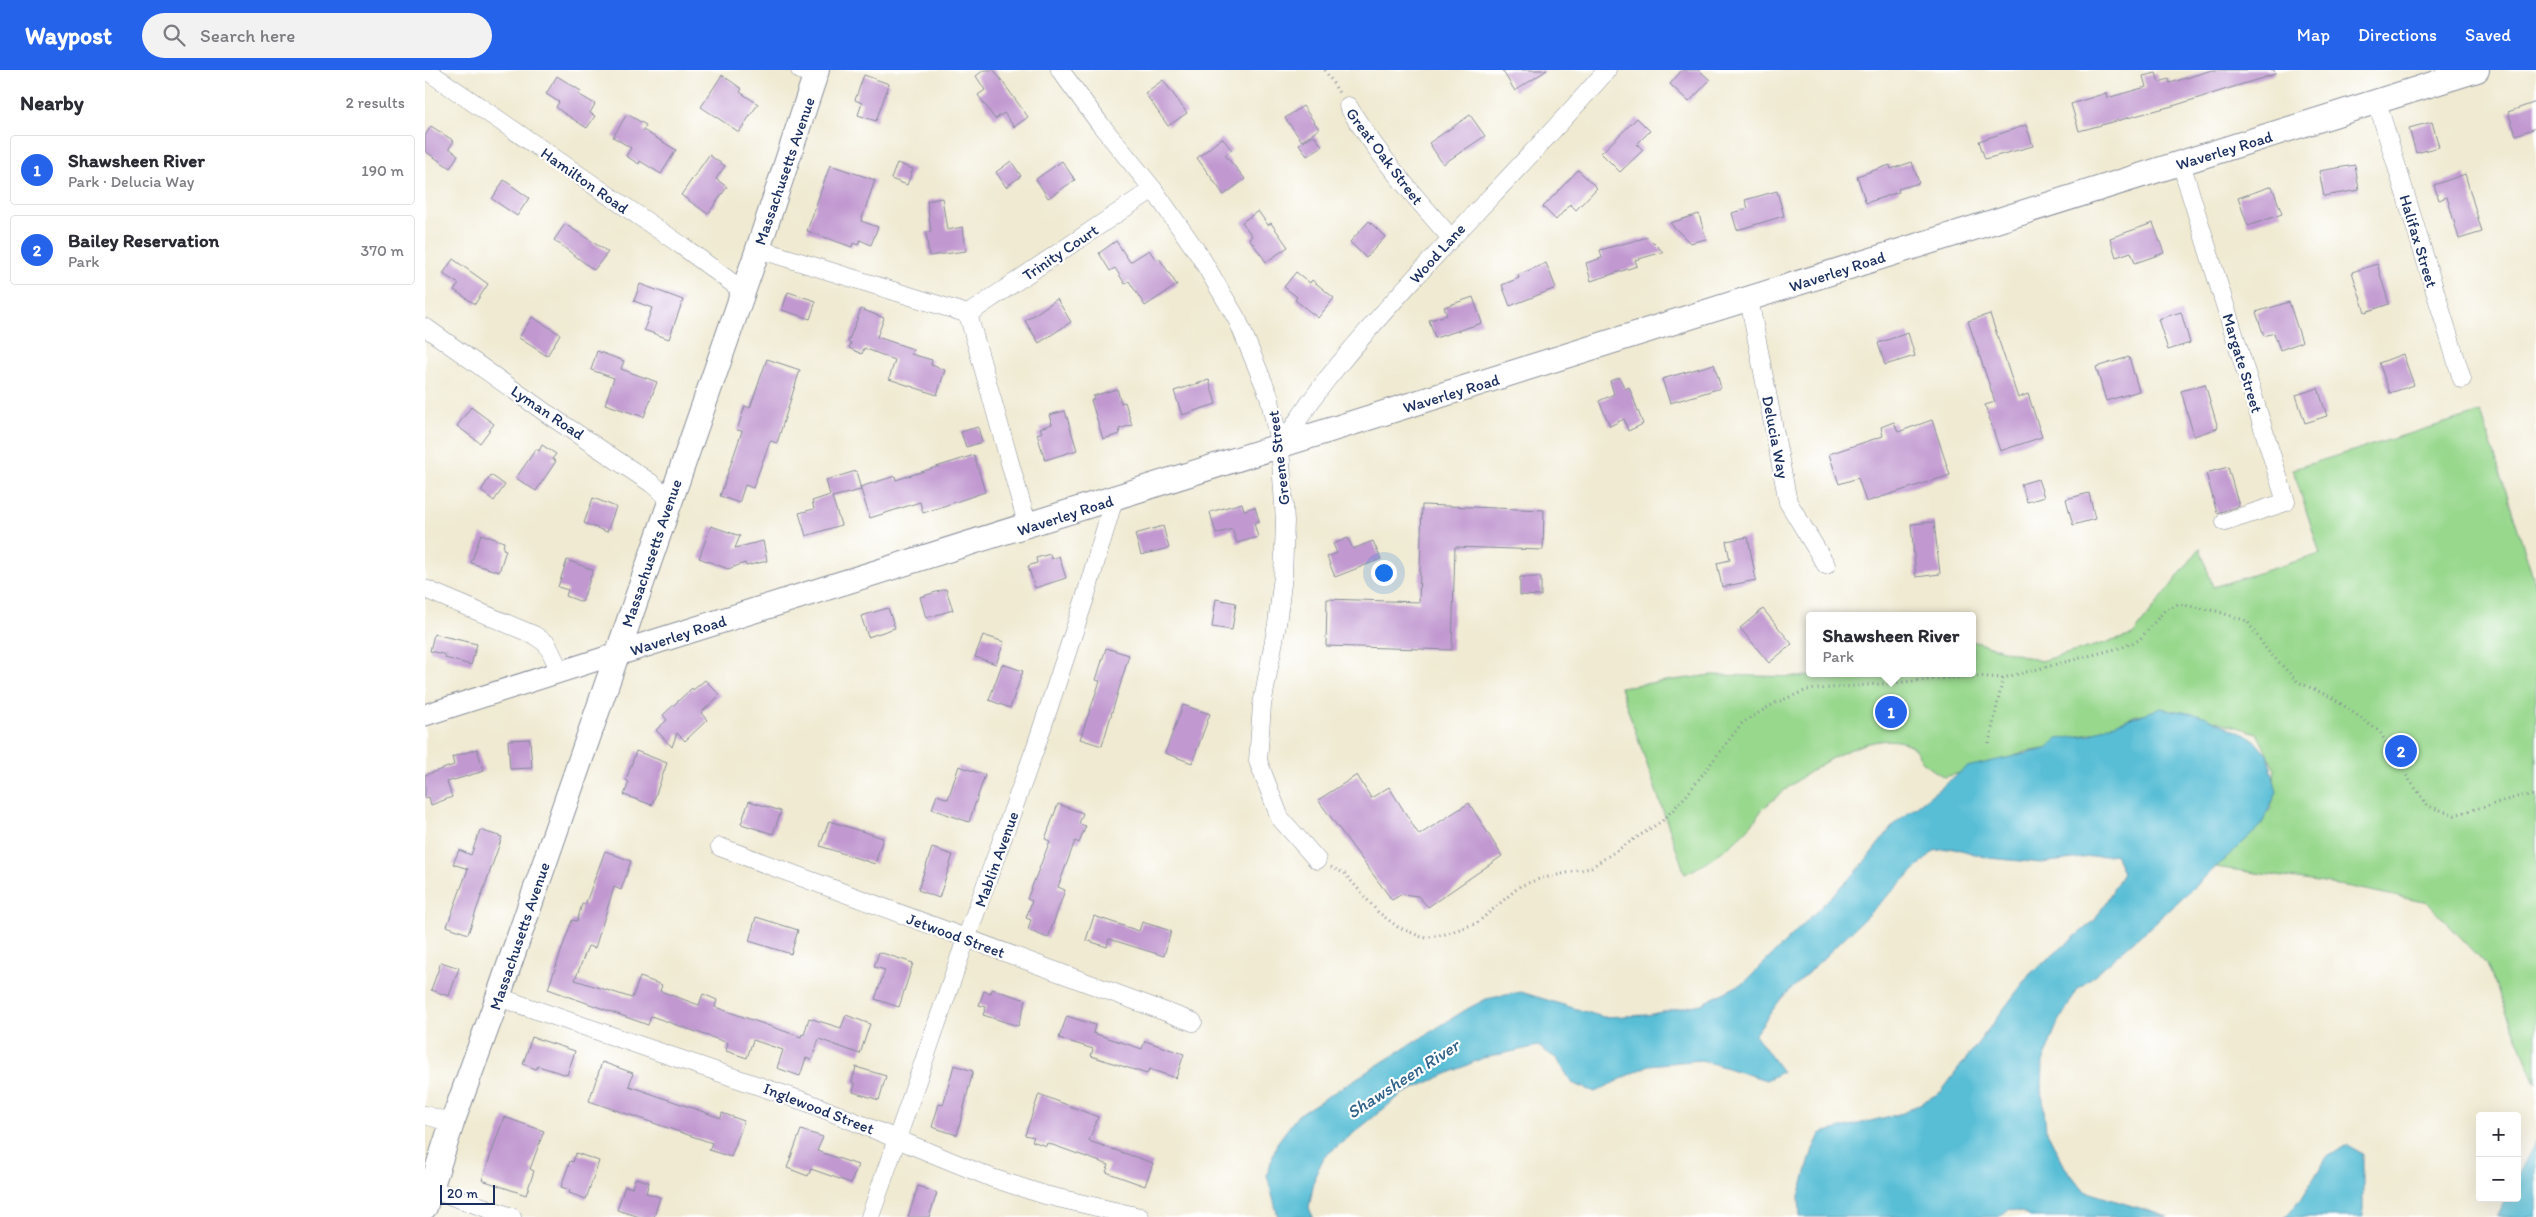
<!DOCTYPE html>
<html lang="en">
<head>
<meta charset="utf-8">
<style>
  :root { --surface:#fff; --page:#f2f2f3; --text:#2b2b33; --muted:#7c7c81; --line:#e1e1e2; --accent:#2563eb }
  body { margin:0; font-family:Itim,sans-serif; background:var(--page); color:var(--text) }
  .controls { position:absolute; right:15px; bottom:15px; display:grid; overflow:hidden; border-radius:5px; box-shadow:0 5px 20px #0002 }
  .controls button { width:45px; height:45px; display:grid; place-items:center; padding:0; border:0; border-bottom:1px solid var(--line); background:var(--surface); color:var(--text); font:25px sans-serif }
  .scale { position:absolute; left:15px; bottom:12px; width:55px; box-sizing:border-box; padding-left:5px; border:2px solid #1b2f5e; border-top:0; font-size:14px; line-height:18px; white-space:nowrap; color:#1b2f5e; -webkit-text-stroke:4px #fff; paint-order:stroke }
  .you { position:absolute; left:958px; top:502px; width:18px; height:18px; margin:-12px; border:4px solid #fff; border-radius:50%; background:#1a73e8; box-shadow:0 0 0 8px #1a73e833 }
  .badge { display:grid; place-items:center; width:32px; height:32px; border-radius:50%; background:var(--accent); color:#fff; font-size:16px; font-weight:700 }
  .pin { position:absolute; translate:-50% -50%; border:2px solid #fff; box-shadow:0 1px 5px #0006 }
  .popup { position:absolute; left:1381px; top:542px; width:170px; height:65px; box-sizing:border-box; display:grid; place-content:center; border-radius:5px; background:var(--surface); filter:drop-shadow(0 1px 4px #0005); font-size:16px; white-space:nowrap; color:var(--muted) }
  .popup b { font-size:19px; color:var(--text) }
  .popup::after { content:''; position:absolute; left:50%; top:100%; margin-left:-10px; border:10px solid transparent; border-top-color:var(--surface) }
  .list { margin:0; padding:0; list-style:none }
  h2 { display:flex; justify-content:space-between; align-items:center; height:65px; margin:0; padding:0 20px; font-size:21px }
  h2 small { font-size:16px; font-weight:400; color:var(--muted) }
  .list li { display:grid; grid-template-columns:32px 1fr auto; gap:15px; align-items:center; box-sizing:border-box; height:70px; margin:0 10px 10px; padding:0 10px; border:1px solid var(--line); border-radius:5px }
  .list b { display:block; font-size:19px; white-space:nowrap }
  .list p { margin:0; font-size:16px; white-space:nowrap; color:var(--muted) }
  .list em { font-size:16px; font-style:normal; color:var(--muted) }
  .icon { flex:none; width:28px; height:28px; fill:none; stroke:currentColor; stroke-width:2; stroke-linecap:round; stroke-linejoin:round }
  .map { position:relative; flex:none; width:2111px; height:1147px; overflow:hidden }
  header { display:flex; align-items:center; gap:30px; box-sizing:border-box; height:70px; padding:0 25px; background:var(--accent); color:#fff }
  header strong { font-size:24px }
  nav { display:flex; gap:28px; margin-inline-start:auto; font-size:18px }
  .search { width:350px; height:45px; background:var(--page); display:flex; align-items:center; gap:12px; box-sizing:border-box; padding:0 18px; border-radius:28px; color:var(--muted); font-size:19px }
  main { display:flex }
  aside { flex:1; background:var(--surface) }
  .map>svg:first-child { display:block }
  .green { fill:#98d88d; stroke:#5a8476 }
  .water { fill:#58bed5; stroke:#3a769a }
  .building { fill:#c199d0 }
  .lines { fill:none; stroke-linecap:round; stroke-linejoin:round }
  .minor-casing { stroke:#868c98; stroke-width:19 }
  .tertiary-casing { stroke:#868c98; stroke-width:23 }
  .secondary-casing { stroke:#868c98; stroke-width:26 }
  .path { stroke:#868c98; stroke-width:3; stroke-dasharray:1 4; stroke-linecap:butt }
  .minor { stroke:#fff; stroke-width:18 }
  .tertiary { stroke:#fff; stroke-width:21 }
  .secondary { stroke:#fff; stroke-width:24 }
  .labels { text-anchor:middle; stroke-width:4.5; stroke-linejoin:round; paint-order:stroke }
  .street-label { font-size:16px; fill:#1b2f5e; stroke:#fff }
  .water-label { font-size:18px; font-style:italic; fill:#306188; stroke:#fff }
</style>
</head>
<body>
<header>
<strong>Waypost</strong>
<div class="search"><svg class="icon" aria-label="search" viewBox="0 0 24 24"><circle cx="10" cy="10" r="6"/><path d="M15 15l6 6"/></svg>Search here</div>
<nav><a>Map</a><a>Directions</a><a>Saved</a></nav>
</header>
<main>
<aside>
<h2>Nearby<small>2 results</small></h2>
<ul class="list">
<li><span class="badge">1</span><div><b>Shawsheen River</b><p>Park · Delucia Way</p></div><em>190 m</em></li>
<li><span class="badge">2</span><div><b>Bailey Reservation</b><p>Park</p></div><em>370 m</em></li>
</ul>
</aside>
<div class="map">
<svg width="2111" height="1147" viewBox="0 0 2111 1147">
  <rect width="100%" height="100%" fill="#fff"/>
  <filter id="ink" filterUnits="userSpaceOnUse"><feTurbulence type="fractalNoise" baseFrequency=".02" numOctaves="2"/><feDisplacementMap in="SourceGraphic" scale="10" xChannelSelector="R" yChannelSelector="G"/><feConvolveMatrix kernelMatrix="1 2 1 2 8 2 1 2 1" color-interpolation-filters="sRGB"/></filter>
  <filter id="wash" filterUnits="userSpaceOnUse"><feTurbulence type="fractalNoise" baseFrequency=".0096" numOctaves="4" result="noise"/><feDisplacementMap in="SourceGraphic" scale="20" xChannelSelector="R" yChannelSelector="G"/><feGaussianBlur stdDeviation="1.12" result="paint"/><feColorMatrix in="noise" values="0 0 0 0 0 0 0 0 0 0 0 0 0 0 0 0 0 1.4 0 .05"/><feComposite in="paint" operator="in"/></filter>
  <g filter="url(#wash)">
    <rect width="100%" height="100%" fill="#f0ead2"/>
    <path class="green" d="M2056 342 2111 516V1013L2062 895 2003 833 1926 817 1790 797 1826 765 1846 739 1850 699 1832 663 1788 650 1746 640 1711 645 1680 660 1641 669 1619 679 1600 682 1563 696 1519 707C1513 703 1506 699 1500 694 1494 688 1492 678 1483 674 1440 656 1371 709 1341 736 1335 741 1332 748 1327 754 1309 774 1284 793 1260 804L1195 617 1287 605 1375 607 1393 603H1547V571L1616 591 1708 565 1775 478 1788 517 1895 484 1868 399Z"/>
    <g class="water">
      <path d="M1736 638 1779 646 1827 668 1843 686 1852 722 1836 756 1724 858 1652 920 1631 957 1618 992 1617 1019 1621 1060 1640 1097 1659 1121 1743 1147H1605L1599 1143 1584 1139 1574 1147H1375L1374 1126 1388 1079 1396 1063 1478 1043 1516 1022 1605 904 1670 850 1698 803 1690 784 1616 793 1564 788 1529 778 1509 781 1355 930 1330 964 1357 1002 1341 1010 1276 990 1224 995 1170 1022 1147 1013 1132 989 1113 976 1058 988 977 1024 899 1087 890 1106 884 1138 888 1147H853L842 1105 852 1073 873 1045 1042 939 1061 929 1096 922 1178 947 1222 945 1276 934 1320 912 1432 801 1470 753 1542 697 1621 679 1632 669 1665 665 1678 658Z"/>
      <path d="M2111 1071V1147H2071L2081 1128H2092V1107Z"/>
      <path d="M1922 1075 1938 1084V1147H1860L1877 1128 1901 1088Z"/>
    </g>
    <g id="blocks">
      <g class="building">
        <path d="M559 0H569L603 47 589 57 579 43 570 49 553 25 560 20 551 6Z"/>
        <path d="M1077 0H1122L1090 21Z"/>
        <path d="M1257 0H1274L1285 10 1264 32 1245 14Z"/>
        <path d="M1787 0H1849L1850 4 1751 35 1654 61 1646 34 1681 23 1682 28 1721 17 1718 6 1731 3 1734 12 1744 9 1745 13Z"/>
        <path d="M297 5 317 19 315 22 333 34 314 62 276 37Z"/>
        <path d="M439 5 464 14 451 51 433 45 437 33 430 30Z"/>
        <path d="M132 6 156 21 153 24 170 34 165 43 170 46 162 58 137 42 131 37 134 32 121 24Z"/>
        <path d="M738 10 762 43 743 56 720 23Z"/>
        <path d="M2111 32V58L2091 65 2083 42Z"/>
        <path d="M878 36 894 59 877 71 860 48Z"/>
        <path d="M202 44 221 55 218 60 251 80 236 104 215 91 214 94 201 86 206 78 188 67Z"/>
        <path d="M1045 45 1060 66 1018 94 1004 73Z"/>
        <path d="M1212 48 1225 61 1212 74 1218 80 1195 102 1176 83Z"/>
        <path d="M2007 52 2014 77 1991 83 1984 58Z"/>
        <path d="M1601 55 1608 76 1560 89 1554 71Z"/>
        <path d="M6 56 29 71 24 78 33 85 25 98 0 81V66Z"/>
        <path d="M889 65 897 76 882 86 874 74Z"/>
        <path d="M797 68 807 80 800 85 820 109 799 125 772 88Z"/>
        <path d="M284 85 300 96 291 109 302 117 283 144 256 125Z"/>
        <path d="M586 91 596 106 581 117 571 102Z"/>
        <path d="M637 91 650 110 623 128 611 109Z"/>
        <path d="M1487 92 1494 113 1473 119 1474 122 1441 133 1432 106 1465 95 1466 99Z"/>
        <path d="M472 93 488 99 482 115 466 109Z"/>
        <path d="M405 95 450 110 436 151 453 157 446 175 435 170 433 175 428 173 427 177 382 161Z"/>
        <path d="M1930 95 1934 120 1899 126 1894 101Z"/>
        <path d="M1153 100 1172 118 1151 140 1145 134 1131 150 1118 137Z"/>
        <path d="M2040 104 2057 162 2034 169 2022 127 2014 130 2009 115Z"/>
        <path d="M79 110 104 128 92 146 67 129Z"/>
        <path d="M1847 116 1857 144 1823 156 1813 128Z"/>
        <path d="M1352 121 1359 146 1312 160 1307 143 1323 138 1320 130Z"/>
        <path d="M517 128 522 160 538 157 541 181 504 186 501 162H506L502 131Z"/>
        <path d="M833 141 843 155 846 153 863 177 841 192 824 168 827 166 817 152Z"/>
        <path d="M1274 144 1281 169 1265 173 1245 153Z"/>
        <path d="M944 151 960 167 941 188 925 172Z"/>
        <path d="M1728 153 1739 183 1710 193 1706 182 1691 187 1685 168Z"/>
        <path d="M140 154 183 182 169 200 129 170Z"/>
        <path d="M1223 167 1238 182 1210 190 1212 196 1166 211 1161 193 1177 188 1175 180Z"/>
        <path d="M691 171 705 192 724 180 731 190 734 188 752 215 720 236 704 211 700 214 690 198 685 201 674 183Z"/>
        <path d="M28 189 63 214 50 234 29 220 34 214 18 204Z"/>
        <path d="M1121 193 1131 218 1085 236 1077 215 1094 208 1093 205Z"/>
        <path d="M1952 194 1964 234 1940 242 1927 202Z"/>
        <path d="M871 202 885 213 887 210 909 228 893 248 870 230 872 227 859 217Z"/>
        <path d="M215 214 258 230 244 269 219 260 227 238 209 231Z"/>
        <path d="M363 222 391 231 385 249 357 240Z"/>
        <path d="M1048 227 1057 253 1010 268 1004 250 1022 245 1019 237Z"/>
        <path d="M632 229 646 252 614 273 600 251Z"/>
        <path d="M1864 232 1877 272 1855 280 1849 263 1839 266 1831 242Z"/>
        <path d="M436 239 459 248 452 267 488 279 486 284 507 290 506 295 520 300 512 325 464 309 470 290 439 278 437 284 424 278 426 273 423 272Z"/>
        <path d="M1756 242 1765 273 1743 280 1733 249Z"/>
        <path d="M1565 244 1593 328 1603 324 1617 367 1575 381 1560 335 1570 332 1543 251Z"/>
        <path d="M107 247 135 264 122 286 94 268Z"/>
        <path d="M1483 263 1490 286 1460 295 1453 273Z"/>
        <path d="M172 281 199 291 196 299 232 312 219 347 180 334 189 308 166 300Z"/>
        <path d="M1978 284 1989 315 1965 323 1954 293Z"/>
        <path d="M1704 287 1714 321 1681 331 1671 297Z"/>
        <path d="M342 289 375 300 352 373 345 371 328 418 320 415 314 433 295 426 317 361 312 360 320 336 325 338Z"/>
        <path d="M1289 294 1296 318 1245 333 1237 309Z"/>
        <path d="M1194 307 1200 319 1204 317 1218 354 1203 361 1199 349 1185 356 1174 331 1189 324 1185 311Z"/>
        <path d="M784 310 791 334 757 345 749 321Z"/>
        <path d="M1780 314 1793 358 1769 366 1756 321Z"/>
        <path d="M1893 318 1902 346 1880 353 1871 325Z"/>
        <path d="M692 319 696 333 700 332 707 355 694 359 695 364 678 369 666 330 669 329 668 326Z"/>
        <path d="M46 337 69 354 55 373 32 356Z"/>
        <path d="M640 341 652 380 620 390 612 364 617 362 615 358 627 354 624 345Z"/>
        <path d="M1507 350 1525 405 1441 432 1433 408 1414 414 1404 384 1458 366 1456 357 1469 352 1473 362Z"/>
        <path d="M553 357 557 372 541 377 536 362Z"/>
        <path d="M117 375 131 384 127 389 131 391 111 421 91 408 111 379 114 381Z"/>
        <path d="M549 385 560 422 498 443 495 432 445 448 435 417 470 406 471 410Z"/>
        <path d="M1803 397 1814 436 1792 443 1781 403Z"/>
        <path d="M431 401 436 420 407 427 416 455 381 466 374 443 389 439 387 431 405 425 401 410Z"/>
        <path d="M66 405 80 415 69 431 56 421Z"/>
        <path d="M1613 409 1619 427 1602 432 1596 414Z"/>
        <path d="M1664 423 1670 449 1648 455 1641 429Z"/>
        <path d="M168 428 191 437 182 462 159 453Z"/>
        <path d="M817 433 819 440 830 437 834 451 829 453 833 467 812 473 807 459 791 464 785 442Z"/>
        <path d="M997 435 1119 440 1118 480 1030 477 1027 580 901 576 902 529 994 532Z"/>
        <path d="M1509 452 1515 504 1491 507 1486 454Z"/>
        <path d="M286 456 315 466 310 478 338 471 342 491 321 496 320 493 303 499 274 488Z"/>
        <path d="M738 456 744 478 716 485 710 464Z"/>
        <path d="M56 464 79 472 78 479 81 480 74 502 46 493Z"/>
        <path d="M1323 467 1331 510 1297 517 1292 493 1305 490 1301 471Z"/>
        <path d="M923 468 928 479 948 471 956 489 910 507 902 487 912 483 908 474Z"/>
        <path d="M625 484 626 489 634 486 641 508 610 518 603 496 612 493 611 488Z"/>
        <path d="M142 490 168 500 157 532 141 526 143 520 133 517Z"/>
        <path d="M1095 507H1116V526L1095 525Z"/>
        <path d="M521 519 528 540 501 548 495 527Z"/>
        <path d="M791 529 811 533 807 560 787 557Z"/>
        <path d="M463 538 470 558 443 567 436 546Z"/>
        <path d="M1338 539 1367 574 1344 593 1315 558Z"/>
        <path d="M9 564 52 574 46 595 20 588 21 585 5 581Z"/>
        <path d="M558 565 579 572 571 594 550 587Z"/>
        <path d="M681 578 704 585 677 676 655 669 675 611 671 610Z"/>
        <path d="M577 594 598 601 585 638 564 630Z"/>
        <path d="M280 610 295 625 276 643 282 650 260 671 252 663 247 677 231 660 242 650 238 645 267 618 268 620Z"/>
        <path d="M758 635 785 644 767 693 740 683Z"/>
        <path d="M105 669 107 698 85 699 83 670Z"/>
        <path d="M52 679 59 701 22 712 27 727 6 735 4 727 0 728V705L29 695 27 687Z"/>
        <path d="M211 681 242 693 227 735 199 725 204 712 201 710Z"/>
        <path d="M534 696 560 705 544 752 507 739 512 725 523 729Z"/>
        <path d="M932 705 946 728 964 717 994 765 1044 733 1077 786 1003 837 993 826 977 824 967 830 893 730Z"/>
        <path d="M324 731 356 741 348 764 316 754Z"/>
        <path d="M633 734 658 743 654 754 661 756 654 773 650 771 633 817 640 820 623 868 603 860 606 850 601 848 607 831 602 829 625 771 620 769Z"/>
        <path d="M404 751 458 768 450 794 395 776Z"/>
        <path d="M55 760 77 767 43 864 22 856 43 799 28 794 34 780 46 785Z"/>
        <path d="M507 778 528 785 514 828 493 820Z"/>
        <path d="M180 781 206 791 196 820 189 817 170 878 163 876 150 910 207 928 215 907 237 915 235 921 274 935 278 924 292 930 290 937 376 967 377 964 379 965 384 948 416 958 421 945 445 954 435 984 394 969 387 990 381 988 375 1006 352 998 358 980 328 970 322 988 301 981 303 973 226 946 223 955 123 919 147 850 152 851 157 834 160 835Z"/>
        <path d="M669 846 714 861 717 852 746 861 739 886 684 869 682 877 661 870Z"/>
        <path d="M331 847 373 860 366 884 324 871Z"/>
        <path d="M454 882 488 893 474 937 450 929 460 900 449 897Z"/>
        <path d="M16 892 34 898 24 926 6 920Z"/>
        <path d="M567 919 601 930 593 956 558 945 561 937 554 935 559 921 566 923Z"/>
        <path d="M642 946 670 955 668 963 717 979 720 971 759 984 751 1008 724 999 722 1004 666 986 668 979 634 968Z"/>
        <path d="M107 967 150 981 142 1005 113 996 111 999 98 994Z"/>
        <path d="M177 992 208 1003 204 1016 296 1048 297 1043 319 1051 306 1087 284 1080 287 1073 164 1031Z"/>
        <path d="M529 995 548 1001 532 1065 507 1057 514 1034 518 1035Z"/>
        <path d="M431 997 461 1006 454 1030 428 1022 430 1014 427 1012Z"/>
        <path d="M614 1024 673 1047 664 1071 728 1093 720 1116 681 1102 684 1095 622 1073 621 1076 607 1071 609 1067 600 1065Z"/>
        <path d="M79 1047 119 1061 105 1099 109 1101 101 1125 57 1110Z"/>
        <path d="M376 1060 398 1067 392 1081 433 1095 426 1113 386 1099 383 1106 362 1098Z"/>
        <path d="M151 1083 174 1091 161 1129 144 1123 145 1120 136 1117 145 1091 148 1092Z"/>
        <path d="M210 1108 224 1112 221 1123 235 1127 229 1147H215L192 1140 200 1116 207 1118Z"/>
        <path d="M493 1116 512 1123 504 1147H483Z"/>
      </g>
    </g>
  </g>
  <g filter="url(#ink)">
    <use href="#blocks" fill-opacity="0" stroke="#868c98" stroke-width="1"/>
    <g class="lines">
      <defs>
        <g id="minor">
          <path d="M1 0 256 175 318 221"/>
          <path d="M375 0 390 6"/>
          <path d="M635 0 675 54 728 119 775 186 813 251 844 326 855 377 860 451 858 506 852 554 837 635 833 691 855 748 892 790"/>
          <path d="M1952 32 2037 309"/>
          <path d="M923 36C952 84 989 126 1026 168"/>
          <path d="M1756 93 1861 432 1800 452"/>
          <path d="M333 179 543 244 728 119"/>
          <path d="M1324 229 1363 432 1401 495"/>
          <path d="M543 244 603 457"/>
          <path d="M0 257 121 343 226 413 245 429"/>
          <path d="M855 377C872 352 888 326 907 303 993 197 1093 103 1182 0"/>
          <path d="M0 519 109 565 122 574 135 601"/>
          <path d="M295 777 768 952"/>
          <path d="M73 927 384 1033 567 1108 620 1125 715 1147"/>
          <path d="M0 1045 27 1053"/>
          <path d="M6 1119 87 1147"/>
          <path d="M445 1147 541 869 611 676 660 528 689 429"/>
        </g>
        <path id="tertiary" d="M0 645 191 584"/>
        <g id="secondary">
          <path d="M191 584 2052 0"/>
          <path d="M0 1137 27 1053 73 927 333 179 392 0"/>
        </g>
      </defs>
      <use href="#minor" class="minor-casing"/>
      <use href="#tertiary" class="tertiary-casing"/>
      <use href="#secondary" class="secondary-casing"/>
      <g class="path">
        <path d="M900 0 914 23"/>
        <path d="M1564 673 1578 608"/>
        <path d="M906 797 920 804 953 842 973 857 999 868 1020 864 1052 853 1095 816 1114 809 1165 798 1237 751 1261 726 1317 653 1350 633 1382 620 1551 606 1578 608 1698 577 1714 570 1740 540 1753 534 1791 541 1822 551 1842 580 1873 612 1908 628 1955 662 1976 698 2003 736 2030 745 2095 726 2111 725"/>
      </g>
      <use href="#minor" class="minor"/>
      <use href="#tertiary" class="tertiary"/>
      <use href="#secondary" class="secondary"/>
    </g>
  </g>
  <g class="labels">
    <g class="street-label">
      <text transform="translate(1799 80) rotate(-17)" y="6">Waverley Road</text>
      <text transform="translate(960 86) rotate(53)" y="6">Great Oak Street</text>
      <text transform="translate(359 101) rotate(-71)" y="6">Massachusetts Avenue</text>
      <text transform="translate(160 110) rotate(35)" y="6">Hamilton Road</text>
      <text transform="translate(1994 171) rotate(73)" y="6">Halifax Street</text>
      <text transform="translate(635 182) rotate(-34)" y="6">Trinity Court</text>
      <text transform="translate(1012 183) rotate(-48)" y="6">Wood Lane</text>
      <text transform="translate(1412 201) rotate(-18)" y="6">Waverley Road</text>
      <text transform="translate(1818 293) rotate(73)" y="6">Margate Street</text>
      <text transform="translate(1026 323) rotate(-17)" y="6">Waverley Road</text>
      <text transform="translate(123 342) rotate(34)" y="6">Lyman Road</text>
      <text transform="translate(1351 367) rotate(79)" y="6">Delucia Way</text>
      <text transform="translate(853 388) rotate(-97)" y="6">Greene Street</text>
      <text transform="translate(640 445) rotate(-18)" y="6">Waverley Road</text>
      <text transform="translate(226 483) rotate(-71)" y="6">Massachusetts Avenue</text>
      <text transform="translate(253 565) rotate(-18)" y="6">Waverley Road</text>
      <text transform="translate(571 789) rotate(-70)" y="6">Mablin Avenue</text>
      <text transform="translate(531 865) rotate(20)" y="6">Jetwood Street</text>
      <text transform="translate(94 866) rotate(-71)" y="6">Massachusetts Avenue</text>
      <text transform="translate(394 1038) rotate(21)" y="6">Inglewood Street</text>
    </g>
    <g class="water-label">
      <text transform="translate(978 1009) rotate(-33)" y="6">Shawsheen River</text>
    </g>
  </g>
</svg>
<div class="controls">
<button>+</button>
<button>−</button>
</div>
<div class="scale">20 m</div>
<div class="you"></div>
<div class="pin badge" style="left:1466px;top:642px">1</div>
<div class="popup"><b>Shawsheen River</b>Park</div>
<div class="pin badge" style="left:1976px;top:681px">2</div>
</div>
</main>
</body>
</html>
